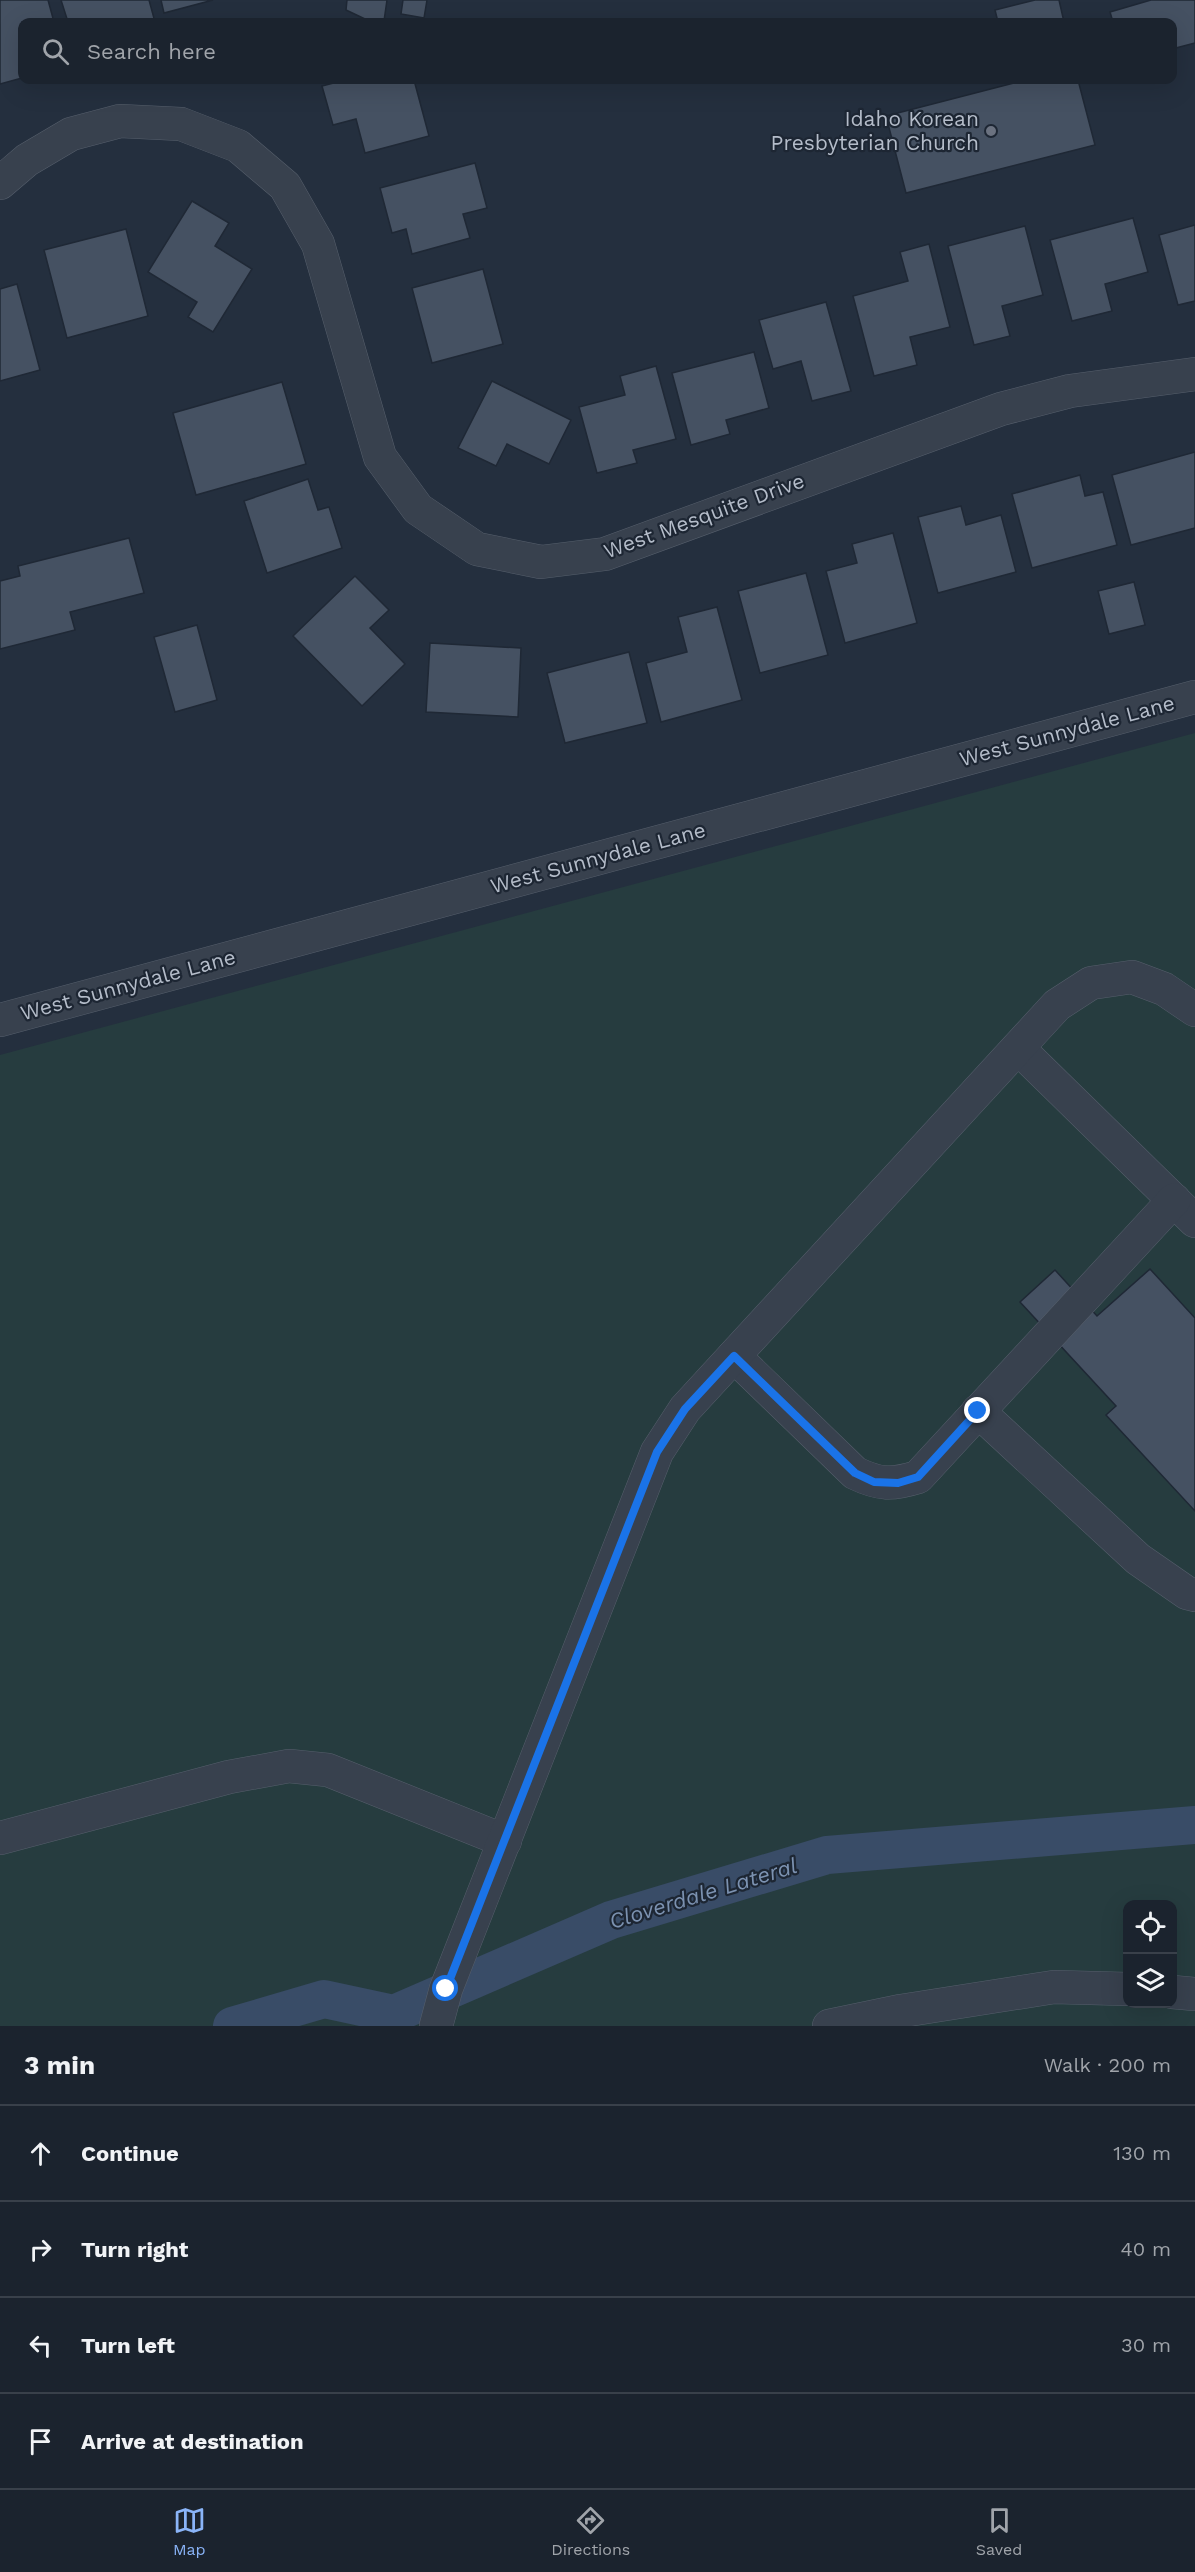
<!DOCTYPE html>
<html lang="en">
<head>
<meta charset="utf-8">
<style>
  :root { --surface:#1b232e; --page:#242b36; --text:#f1f3f6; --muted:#a0a4aa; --line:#39404a; --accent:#8ab4f8 }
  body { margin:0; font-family:"Work Sans",sans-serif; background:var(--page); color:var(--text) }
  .controls { position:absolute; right:18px; bottom:18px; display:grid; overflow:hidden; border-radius:12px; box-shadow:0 6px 24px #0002 }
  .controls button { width:54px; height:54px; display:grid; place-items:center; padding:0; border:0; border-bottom:2px solid var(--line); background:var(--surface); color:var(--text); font:30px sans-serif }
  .stop { position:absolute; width:18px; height:18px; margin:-14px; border:4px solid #1a73e8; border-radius:50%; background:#fff }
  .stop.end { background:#1a73e8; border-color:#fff; box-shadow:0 2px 6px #0008 }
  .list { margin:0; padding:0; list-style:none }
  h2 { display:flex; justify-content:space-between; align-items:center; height:78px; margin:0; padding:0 24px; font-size:26px }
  h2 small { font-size:20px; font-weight:400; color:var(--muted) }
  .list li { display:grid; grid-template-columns:39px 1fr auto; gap:18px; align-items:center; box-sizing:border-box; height:96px; padding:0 24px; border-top:2px solid var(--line) }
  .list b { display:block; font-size:22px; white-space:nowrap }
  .list em { font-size:20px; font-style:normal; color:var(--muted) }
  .icon { flex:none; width:33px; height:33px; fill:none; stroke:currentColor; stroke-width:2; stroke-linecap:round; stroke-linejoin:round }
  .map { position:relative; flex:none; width:1195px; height:2026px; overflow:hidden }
  .search { position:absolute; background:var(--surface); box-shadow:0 6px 24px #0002; left:18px; right:18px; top:18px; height:66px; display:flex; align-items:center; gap:15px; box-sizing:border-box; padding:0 21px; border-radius:12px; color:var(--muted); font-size:22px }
  .sheet { height:462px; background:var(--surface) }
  nav { display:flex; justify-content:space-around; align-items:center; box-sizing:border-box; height:84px; border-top:2px solid var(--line); background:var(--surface); font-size:16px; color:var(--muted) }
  nav a { display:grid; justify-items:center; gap:3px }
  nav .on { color:var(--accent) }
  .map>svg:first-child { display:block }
  .green { fill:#263c3f; fill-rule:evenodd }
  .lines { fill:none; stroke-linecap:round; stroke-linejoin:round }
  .canal { stroke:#394c67; stroke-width:38 }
  .building { fill:#455162; stroke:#1f2835; stroke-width:1.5 }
  .minor-casing { stroke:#565f6c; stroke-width:34 }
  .minor { stroke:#38414e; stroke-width:33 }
  .route { stroke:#1a73e8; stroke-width:8 }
  .worship-dot { fill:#6b7280; stroke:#1d2633; stroke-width:2 }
  .labels { text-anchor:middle; stroke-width:4.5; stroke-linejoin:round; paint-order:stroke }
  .poi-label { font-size:21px; fill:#b4bcc9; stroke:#1d2633; text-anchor:end }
  .street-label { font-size:21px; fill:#b4bcc9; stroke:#1d2633 }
  .water-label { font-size:22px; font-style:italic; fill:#7c92b1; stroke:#1d2633 }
</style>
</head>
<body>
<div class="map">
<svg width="1195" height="2026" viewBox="0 0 1195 2026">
  <rect width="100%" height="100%" fill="#242f3e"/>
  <path class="green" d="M1195 733V2026H0V1055ZM1128 1904H1172V2004H1128Z"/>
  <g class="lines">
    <path class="canal" d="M232 2026 324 1999 394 2014 611 1920 827 1855 1195 1825"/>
  </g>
  <g class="building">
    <path d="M0 0H48L54 22H22V78L0 84Z"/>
    <path d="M61 0H149L155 22H68Z"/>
    <path d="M161 0H213L164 13Z"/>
    <path d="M347 0H387L384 21 365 19 346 10Z"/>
    <path d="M403 0H427L424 18 401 14Z"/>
    <path d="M1035 0H1059L1064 22H998L995 10Z"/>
    <path d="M1151 0H1195V43L1172 49V22H1113L1110 12Z"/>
    <path d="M345 80H414L429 136 365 153 356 119 333 125 322 86Z"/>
    <path d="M1013 80H1078L1095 145 906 193 886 116 1014 83Z"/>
    <path d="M475 163 487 208 463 214 470 238 412 254 406 229 392 233 380 188Z"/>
    <path d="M192 201 229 223 215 246 252 269 213 332 188 317 197 302 148 272Z"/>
    <path d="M1133 218 1148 272 1105 284 1112 311 1072 321 1050 240Z"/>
    <path d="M1195 225V301L1178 305 1159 235Z"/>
    <path d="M1025 226 1043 295 1002 306 1010 336 974 345 948 246Z"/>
    <path d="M126 229 148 316 67 338 44 250Z"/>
    <path d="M929 244 950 327 910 337 917 365 874 376 853 296 908 281 900 252Z"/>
    <path d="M483 269 503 344 432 363 412 288Z"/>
    <path d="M17 284 40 370 0 381V289Z"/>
    <path d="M826 302 851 391 812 401 801 361 773 369 759 320Z"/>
    <path d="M754 352 769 408 726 420 730 434 691 445 672 373Z"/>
    <path d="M656 366 676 439 633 450 637 463 597 473 579 407 625 395 620 376Z"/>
    <path d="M492 381 571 420 549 464 507 444 496 466 458 448Z"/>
    <path d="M282 382 306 464 196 495 173 413Z"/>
    <path d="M1195 452V528L1131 545 1112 475Z"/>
    <path d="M1080 475 1085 496 1103 492 1117 545 1032 568 1012 494Z"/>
    <path d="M308 479 318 510 329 507 342 548 267 573 244 501Z"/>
    <path d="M961 506 966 525 1001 515 1016 572 938 593 918 517Z"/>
    <path d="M893 533 917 623 845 643 826 571 857 563 852 544Z"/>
    <path d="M129 538 144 593 70 612 75 630 0 649V581L20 576 18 566Z"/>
    <path d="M806 573 828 655 760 673 738 591Z"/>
    <path d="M355 576 389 610 370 628 405 664 362 706 293 636Z"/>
    <path d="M1134 582 1145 625 1109 634 1098 591Z"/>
    <path d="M717 607 742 700 661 722 646 663 687 652 678 617Z"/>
    <path d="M197 625 217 700 175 712 154 637Z"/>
    <path d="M430 643 521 648 518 717 426 712Z"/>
    <path d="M629 652 647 723 565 743 547 673Z"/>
    <path d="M1150 1269 1195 1318V1511L1106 1415 1116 1406 1020 1302 1055 1270 1097 1316Z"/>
  </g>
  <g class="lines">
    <defs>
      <g id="minor">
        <path d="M0 183 27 160 71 134 120 121 181 124 238 146 285 186 318 244 380 457 418 509 477 549 541 562 605 554 1001 409 1070 391 1195 374"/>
        <path d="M0 1020 1195 697"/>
        <path d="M1018 1048 1195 1221"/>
        <path d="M734 1356 855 1473C880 1485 892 1485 918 1477L1174 1200"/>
        <path d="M978 1411 1138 1559 1187 1593 1195 1595"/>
        <path d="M0 1838 229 1777 289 1766 328 1770 505 1841"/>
        <path d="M1172 1992 1195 1994"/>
        <path d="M436 2026 446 1989 657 1452 685 1409 1057 1005 1091 983 1132 977 1164 989 1195 1010"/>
        <path d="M829 2026 901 2011 1054 1987 1128 1989"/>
      </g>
    </defs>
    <use href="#minor" class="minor-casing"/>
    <use href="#minor" class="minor"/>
  </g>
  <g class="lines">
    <path class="route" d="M446 1989 657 1452 685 1409 734 1356 855 1473 874 1482 898 1483 918 1477 978 1411"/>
  </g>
  <circle class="worship-dot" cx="991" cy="131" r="6"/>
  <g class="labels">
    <g class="poi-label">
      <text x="979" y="126">Idaho Korean<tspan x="979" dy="24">Presbyterian Church</tspan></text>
    </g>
    <g class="street-label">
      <text transform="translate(704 516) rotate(-20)" y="7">West Mesquite Drive</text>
      <text transform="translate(1067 731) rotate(-15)" y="7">West Sunnydale Lane</text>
      <text transform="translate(598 858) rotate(-15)" y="7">West Sunnydale Lane</text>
      <text transform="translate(128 985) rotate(-15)" y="7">West Sunnydale Lane</text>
    </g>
    <g class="water-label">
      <text transform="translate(703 1893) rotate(-17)" y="8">Cloverdale Lateral</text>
    </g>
  </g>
</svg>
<div class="controls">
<button><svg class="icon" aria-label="locate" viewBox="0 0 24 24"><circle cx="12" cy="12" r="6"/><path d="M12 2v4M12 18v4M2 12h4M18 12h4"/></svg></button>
<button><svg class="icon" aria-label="layers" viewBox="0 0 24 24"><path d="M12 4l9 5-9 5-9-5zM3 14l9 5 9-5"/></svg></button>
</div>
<div class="stop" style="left:446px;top:1989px"></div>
<div class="stop end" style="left:978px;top:1411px"></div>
<div class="search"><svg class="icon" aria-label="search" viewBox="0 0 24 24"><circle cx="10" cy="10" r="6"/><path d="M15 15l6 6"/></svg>Search here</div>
</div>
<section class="sheet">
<h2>3 min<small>Walk · 200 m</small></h2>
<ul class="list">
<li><svg class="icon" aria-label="ahead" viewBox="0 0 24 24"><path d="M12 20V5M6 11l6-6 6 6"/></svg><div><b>Continue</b></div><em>130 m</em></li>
<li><svg class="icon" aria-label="right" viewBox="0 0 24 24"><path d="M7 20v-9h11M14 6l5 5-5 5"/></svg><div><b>Turn right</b></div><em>40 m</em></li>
<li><svg class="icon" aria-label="left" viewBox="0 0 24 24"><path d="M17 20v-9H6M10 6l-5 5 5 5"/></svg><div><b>Turn left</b></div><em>30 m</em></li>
<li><svg class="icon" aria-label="arrive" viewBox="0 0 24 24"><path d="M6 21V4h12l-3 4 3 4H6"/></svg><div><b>Arrive at destination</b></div></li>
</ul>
</section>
<nav>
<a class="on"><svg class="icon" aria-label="map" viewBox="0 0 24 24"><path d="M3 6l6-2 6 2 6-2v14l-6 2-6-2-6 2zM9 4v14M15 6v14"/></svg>Map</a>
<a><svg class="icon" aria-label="directions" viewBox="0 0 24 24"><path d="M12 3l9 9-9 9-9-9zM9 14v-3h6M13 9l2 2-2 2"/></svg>Directions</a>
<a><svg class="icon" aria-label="saved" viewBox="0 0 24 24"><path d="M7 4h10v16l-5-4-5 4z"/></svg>Saved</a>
</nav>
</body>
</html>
